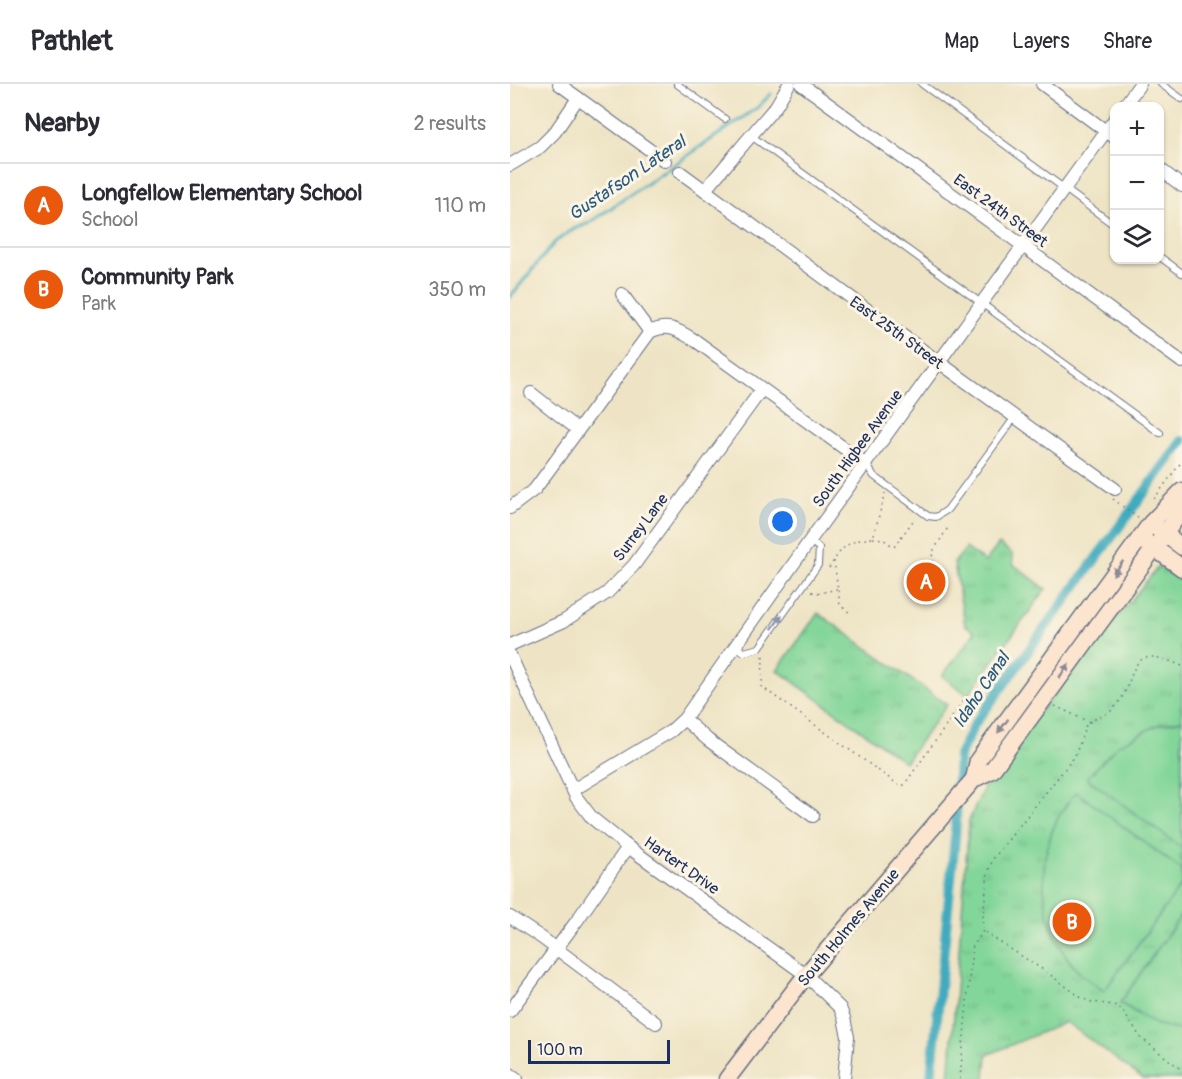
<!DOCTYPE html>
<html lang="en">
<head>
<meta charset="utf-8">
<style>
  :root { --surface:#fff; --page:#f2f2f3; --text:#2b2b33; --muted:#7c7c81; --line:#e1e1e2; --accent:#ea580c }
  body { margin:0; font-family:Pangolin,sans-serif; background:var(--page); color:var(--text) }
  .controls { position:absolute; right:18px; top:18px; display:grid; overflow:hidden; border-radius:12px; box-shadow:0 2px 4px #0004 }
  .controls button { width:54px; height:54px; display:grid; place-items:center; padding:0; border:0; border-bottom:2px solid var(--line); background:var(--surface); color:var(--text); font:30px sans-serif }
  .scale { position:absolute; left:18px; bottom:15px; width:142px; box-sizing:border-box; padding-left:6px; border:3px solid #1b2f5e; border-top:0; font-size:16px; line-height:21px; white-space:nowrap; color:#1b2f5e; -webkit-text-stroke:4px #fcf5e5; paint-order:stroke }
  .you { position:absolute; left:273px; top:438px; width:21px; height:21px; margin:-15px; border:4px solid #fff; border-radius:50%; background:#1a73e8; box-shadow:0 0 0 9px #1a73e833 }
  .badge { display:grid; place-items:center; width:39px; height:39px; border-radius:50%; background:var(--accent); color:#fff; font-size:20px; font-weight:700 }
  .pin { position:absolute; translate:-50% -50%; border:3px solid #fff; box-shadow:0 2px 6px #0006 }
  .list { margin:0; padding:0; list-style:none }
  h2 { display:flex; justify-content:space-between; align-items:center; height:78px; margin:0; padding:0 24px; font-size:26px }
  h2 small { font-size:20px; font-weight:400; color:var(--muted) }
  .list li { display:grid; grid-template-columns:39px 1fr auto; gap:18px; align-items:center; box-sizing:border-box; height:84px; padding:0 24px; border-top:2px solid var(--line) }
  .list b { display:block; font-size:22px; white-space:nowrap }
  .list p { margin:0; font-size:20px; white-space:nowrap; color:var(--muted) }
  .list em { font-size:20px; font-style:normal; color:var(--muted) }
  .icon { flex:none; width:33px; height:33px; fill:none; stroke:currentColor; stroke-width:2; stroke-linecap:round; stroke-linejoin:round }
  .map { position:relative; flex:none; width:672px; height:995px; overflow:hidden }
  header { display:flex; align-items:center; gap:36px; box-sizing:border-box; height:84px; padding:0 30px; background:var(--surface); border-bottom:2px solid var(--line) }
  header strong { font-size:28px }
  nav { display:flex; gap:33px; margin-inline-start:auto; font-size:21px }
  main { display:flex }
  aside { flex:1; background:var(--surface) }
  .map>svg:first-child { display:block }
  .park { fill:url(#park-tufts); stroke:#4e827c; stroke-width:1.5 }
  .pitch { fill:#82d699; stroke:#4e827c; stroke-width:1.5 }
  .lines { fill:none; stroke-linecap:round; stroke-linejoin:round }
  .stream { stroke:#3fabbe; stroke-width:3 }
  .canal { stroke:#3fabbe; stroke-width:10 }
  .lane-casing { stroke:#656e82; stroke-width:8 }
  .street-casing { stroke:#656e82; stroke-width:14 }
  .secondary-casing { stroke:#656e82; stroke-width:19 }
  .path { stroke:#656e82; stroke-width:1.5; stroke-dasharray:1.5 4.5; stroke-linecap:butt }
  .lane { stroke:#fff; stroke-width:6 }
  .street { stroke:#fff; stroke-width:12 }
  .secondary { stroke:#fce5cf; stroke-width:16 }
  .oneway { fill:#8c8a96 }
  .oneway2 { fill:#8d97ae }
  .labels { text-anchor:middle; stroke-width:6; stroke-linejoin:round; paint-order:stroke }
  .street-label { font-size:16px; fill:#1b2f5e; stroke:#fcf5e5 }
  .water-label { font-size:18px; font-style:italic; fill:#285a80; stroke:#fcf5e5 }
</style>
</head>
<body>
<header>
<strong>Pathlet</strong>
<nav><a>Map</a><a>Layers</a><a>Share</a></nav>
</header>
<main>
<aside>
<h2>Nearby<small>2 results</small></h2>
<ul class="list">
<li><span class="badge">A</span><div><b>Longfellow Elementary School</b><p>School</p></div><em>110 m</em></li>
<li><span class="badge">B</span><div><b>Community Park</b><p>Park</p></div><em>350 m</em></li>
</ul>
</aside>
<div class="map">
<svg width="672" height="995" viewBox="0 0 672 995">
  <defs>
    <pattern id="park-tufts" width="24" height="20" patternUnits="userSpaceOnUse" patternTransform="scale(1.5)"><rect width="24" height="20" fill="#82d699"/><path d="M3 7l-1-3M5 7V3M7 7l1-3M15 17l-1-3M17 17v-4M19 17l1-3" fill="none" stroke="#70b886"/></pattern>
  </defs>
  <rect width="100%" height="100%" fill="#fcf5e5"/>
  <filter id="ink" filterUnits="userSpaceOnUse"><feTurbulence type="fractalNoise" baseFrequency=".0167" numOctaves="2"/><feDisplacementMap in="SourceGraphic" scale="12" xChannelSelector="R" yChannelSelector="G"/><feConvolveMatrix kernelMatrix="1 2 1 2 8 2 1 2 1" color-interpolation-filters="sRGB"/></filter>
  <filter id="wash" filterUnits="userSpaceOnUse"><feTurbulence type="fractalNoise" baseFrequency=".008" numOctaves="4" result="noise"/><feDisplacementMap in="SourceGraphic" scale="24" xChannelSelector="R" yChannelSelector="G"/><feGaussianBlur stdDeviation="1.35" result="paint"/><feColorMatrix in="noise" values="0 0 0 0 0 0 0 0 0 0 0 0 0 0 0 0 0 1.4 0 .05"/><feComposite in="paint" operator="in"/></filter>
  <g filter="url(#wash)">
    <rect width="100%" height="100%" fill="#eee4c5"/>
    <g class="park">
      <path d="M489 460 502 470 503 480 536 505 458 611 432 592 465 548 455 541 444 479 456 464 475 478Z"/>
      <path d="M649 482 672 498V995H633L556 938 477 971 475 995H439L459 737 482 686Z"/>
      <path d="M308 529 437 621 395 678 267 586Z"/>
    </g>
    <g class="pitch">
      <path d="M672 636V764L577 694 608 661 647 641Z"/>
      <path d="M566 708 672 786V800L594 907C584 900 573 893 565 884 531 843 524 782 548 734 553 725 560 716 566 708Z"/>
      <path d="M672 830V947L645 940 610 919Z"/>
    </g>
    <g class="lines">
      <path class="stream" d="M0 213 45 158 62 146 79 139 247 24 261 10"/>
      <path class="canal" d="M421 995 445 754 449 672 464 641 672 357"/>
    </g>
  </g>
  <g filter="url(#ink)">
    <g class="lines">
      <defs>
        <g id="lane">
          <path d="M167 0 215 35"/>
          <path d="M412 0 604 141"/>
          <path d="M651 0 672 15"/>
          <path d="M240 51 650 349"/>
          <path d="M650 173 672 189"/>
          <path d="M356 380 364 392 418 432 426 433 437 426 505 333"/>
          <path d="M225 562 234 568 249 564 308 481 309 464 300 457"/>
        </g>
        <g id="street">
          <path d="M49 0 155 77"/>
          <path d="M291 0 672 278"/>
          <path d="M532 0 604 53"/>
          <path d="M614 22 630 0"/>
          <path d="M0 81 30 63 45 48 68 14"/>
          <path d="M650 85 672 102"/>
          <path d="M170 88 419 271 605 405"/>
          <path d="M195 106 266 22 279 0"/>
          <path d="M112 210 140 248"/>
          <path d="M21 309 67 345"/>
          <path d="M0 424 25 405 140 248C159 238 169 247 186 257L356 380"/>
          <path d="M0 561 54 537 97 509 124 481 252 305"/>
          <path d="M0 571 66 713 82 734 118 763 296 891 330 924 334 934 338 953 334 995"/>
          <path d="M174 635 198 656 303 732"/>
          <path d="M63 706 161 647 174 635 301 455 604 36"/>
          <path d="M0 833 32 854 146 939"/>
          <path d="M0 927 66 838 118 763"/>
          <path d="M0 990 7 995"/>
        </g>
        <g id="secondary">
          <path d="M647 444 672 463"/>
          <path d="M636 458 672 484"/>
          <path d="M464 695 468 676 641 439 672 407"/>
          <path d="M217 995 296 891 464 695 482 686 667 433 672 419"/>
        </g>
      </defs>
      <use href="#lane" class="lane-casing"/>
      <use href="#street" class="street-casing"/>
      <use href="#secondary" class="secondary-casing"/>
      <g class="path">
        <path d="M603 415 628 434"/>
        <path d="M644 415 672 377"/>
        <path d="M363 454 373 455 384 463 405 434"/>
        <path d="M324 477 330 521 340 529"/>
        <path d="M319 484C333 462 336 457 363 454L375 409"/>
        <path d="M424 484 422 469 439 442"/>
        <path d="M302 508 310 509 327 505"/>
        <path d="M253 572 252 603 390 702 394 701 458 611"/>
        <path d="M672 582C612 555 631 595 604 624 596 633 584 633 576 641L565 672 483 775 478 789 472 842 474 847 480 852 535 887 573 915 582 918 604 921 612 926 631 954 672 986"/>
        <path d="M545 622 579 638"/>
        <path d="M450 995 462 864 473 847"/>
      </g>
      <use href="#lane" class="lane"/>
      <use href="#street" class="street"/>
      <use href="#secondary" class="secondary"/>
    </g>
    <defs><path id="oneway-solid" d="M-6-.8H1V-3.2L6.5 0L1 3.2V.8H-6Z" transform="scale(1.5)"/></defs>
    <g class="oneway">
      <use href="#oneway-solid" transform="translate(608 484) rotate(126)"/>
      <use href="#oneway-solid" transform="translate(554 587) rotate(-54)"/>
      <use href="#oneway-solid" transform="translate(493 642) rotate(127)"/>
    </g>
    <use class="oneway2" href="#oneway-solid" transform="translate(267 538) rotate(-54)"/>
  </g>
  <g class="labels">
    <g class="street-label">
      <text transform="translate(491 126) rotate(36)" y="6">East 24th Street</text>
      <text transform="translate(387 248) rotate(36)" y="6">East 25th Street</text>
      <text transform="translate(347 364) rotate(-54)" y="6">South Higbee Avenue</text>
      <text transform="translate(130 443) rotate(-53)" y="6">Surrey Lane</text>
      <text transform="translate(172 781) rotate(35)" y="6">Hartert Drive</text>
      <text transform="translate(338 843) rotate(-50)" y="6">South Holmes Avenue</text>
    </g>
    <g class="water-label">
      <text transform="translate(117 94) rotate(-34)" y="6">Gustafson Lateral</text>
      <text transform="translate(471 606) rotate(-56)" y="6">Idaho Canal</text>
    </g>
  </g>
</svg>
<div class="controls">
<button>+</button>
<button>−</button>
<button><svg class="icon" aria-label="layers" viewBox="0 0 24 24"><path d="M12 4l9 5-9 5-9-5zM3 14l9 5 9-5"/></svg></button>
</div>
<div class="scale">100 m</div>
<div class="you"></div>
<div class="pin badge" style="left:416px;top:498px">A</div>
<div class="pin badge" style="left:562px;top:838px">B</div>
</div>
</main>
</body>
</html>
